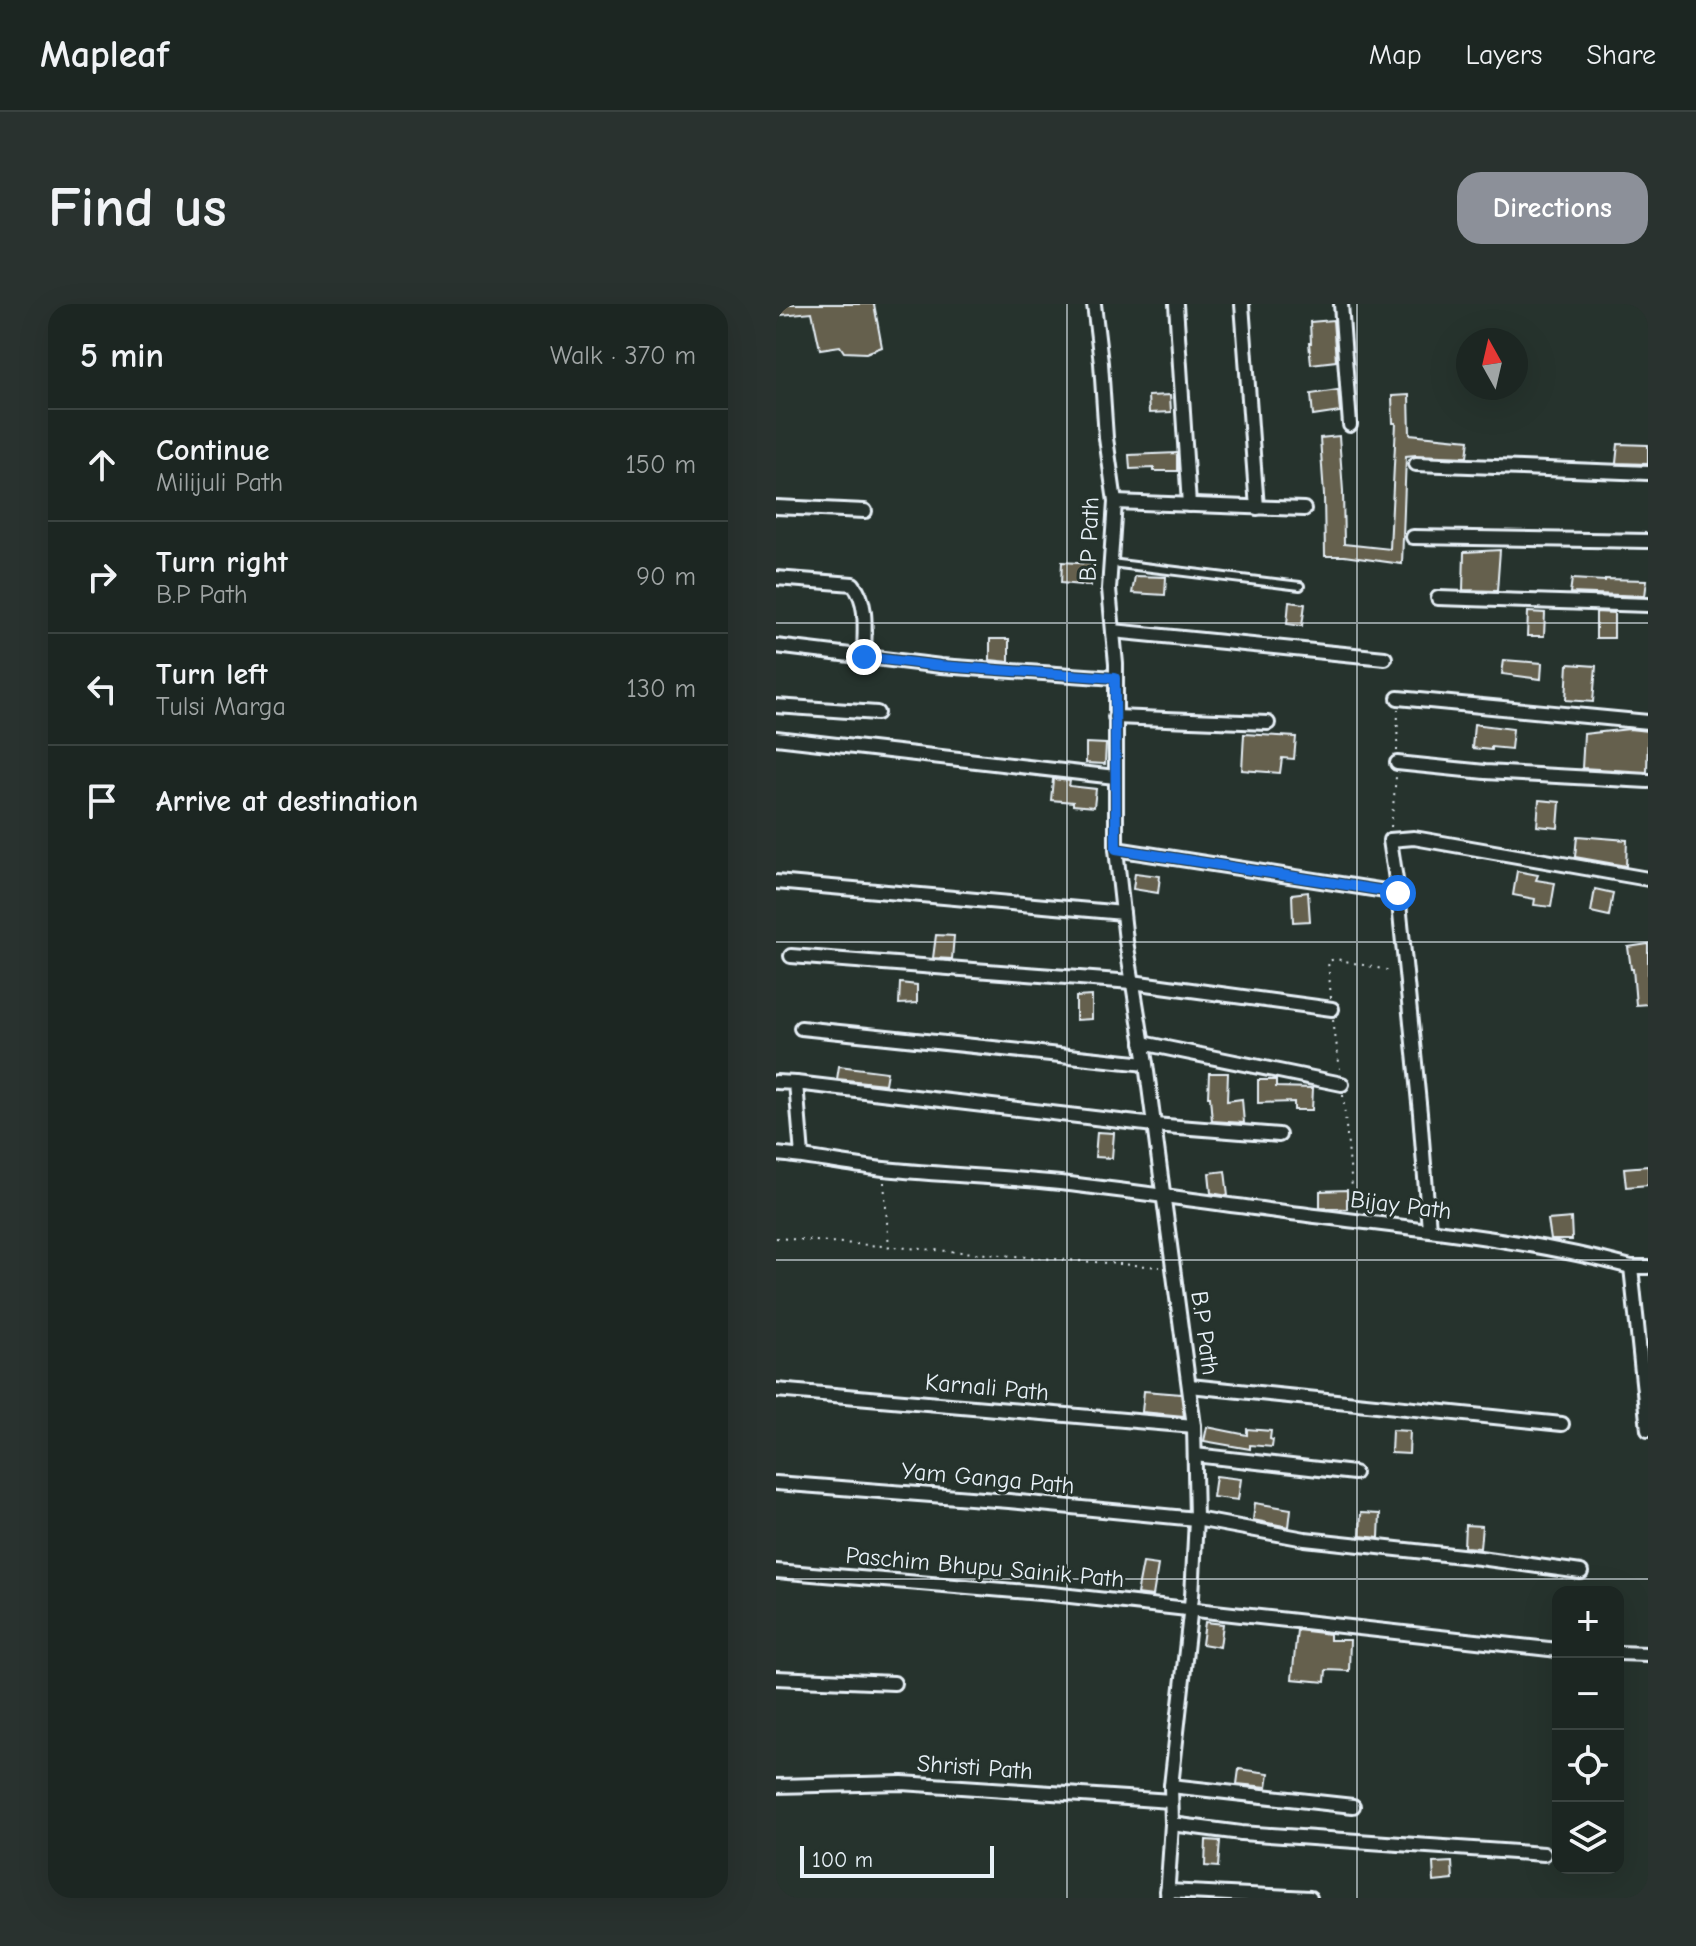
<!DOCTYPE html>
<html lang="en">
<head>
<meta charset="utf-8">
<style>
  :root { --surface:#1c2622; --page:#29322f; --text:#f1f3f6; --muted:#a0a5a5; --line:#3a4340; --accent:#8c9099 }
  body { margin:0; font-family:"Comic Neue",sans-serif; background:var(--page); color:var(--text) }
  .controls { position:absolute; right:24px; bottom:24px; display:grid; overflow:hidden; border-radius:16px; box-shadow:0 8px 32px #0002 }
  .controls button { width:72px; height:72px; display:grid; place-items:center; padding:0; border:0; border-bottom:2px solid var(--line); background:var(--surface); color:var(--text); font:40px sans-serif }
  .compass { position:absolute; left:680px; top:24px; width:72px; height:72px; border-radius:50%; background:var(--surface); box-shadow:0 8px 32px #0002; rotate:352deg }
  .scale { position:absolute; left:24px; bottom:20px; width:194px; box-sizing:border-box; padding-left:8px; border:4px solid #e8f1f8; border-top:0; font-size:22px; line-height:28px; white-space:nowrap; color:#e8f1f8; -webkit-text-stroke:6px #26332d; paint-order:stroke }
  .stop { position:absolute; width:24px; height:24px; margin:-18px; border:6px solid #1a73e8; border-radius:50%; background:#fff }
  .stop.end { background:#1a73e8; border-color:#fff; box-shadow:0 2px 8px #0008 }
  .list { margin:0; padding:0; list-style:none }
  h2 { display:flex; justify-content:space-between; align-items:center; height:104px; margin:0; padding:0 32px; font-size:34px }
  h2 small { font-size:26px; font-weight:400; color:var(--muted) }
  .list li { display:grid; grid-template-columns:52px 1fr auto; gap:24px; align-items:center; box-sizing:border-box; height:112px; padding:0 32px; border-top:2px solid var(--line) }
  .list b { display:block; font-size:30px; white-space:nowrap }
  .list p { margin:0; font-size:26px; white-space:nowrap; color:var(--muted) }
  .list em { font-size:26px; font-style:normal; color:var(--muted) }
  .icon { flex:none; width:44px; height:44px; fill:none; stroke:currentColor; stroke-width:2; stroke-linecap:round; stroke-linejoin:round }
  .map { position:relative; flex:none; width:872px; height:1594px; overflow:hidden; border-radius:24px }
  header { display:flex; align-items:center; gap:48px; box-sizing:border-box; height:112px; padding:0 40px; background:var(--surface); border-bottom:2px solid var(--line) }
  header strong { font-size:38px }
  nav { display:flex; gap:44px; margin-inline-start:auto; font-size:28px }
  .intro { display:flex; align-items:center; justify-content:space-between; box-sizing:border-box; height:192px; padding:0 48px }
  h1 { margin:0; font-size:56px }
  .button { padding:20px 36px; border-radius:24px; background:var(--accent); color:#fff; font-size:28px; font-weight:700 }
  main { display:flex; gap:48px; padding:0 48px }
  aside { flex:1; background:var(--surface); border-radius:24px; box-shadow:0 8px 32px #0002 }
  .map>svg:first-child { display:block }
  .building { fill:#65614e; stroke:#e8f1f8; stroke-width:2 }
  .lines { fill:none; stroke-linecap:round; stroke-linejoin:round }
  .lane-casing { stroke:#e8f1f8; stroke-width:12 }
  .street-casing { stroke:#e8f1f8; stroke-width:18 }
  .path { stroke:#e8f1f8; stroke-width:2; stroke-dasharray:2 6; stroke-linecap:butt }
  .lane { stroke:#26332d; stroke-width:6 }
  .street { stroke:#26332d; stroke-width:12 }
  .route { stroke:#1a73e8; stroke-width:10 }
  .grid { fill:none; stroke:#e8f1f8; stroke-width:2; stroke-opacity:0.55 }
  .labels { text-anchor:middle; stroke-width:6; stroke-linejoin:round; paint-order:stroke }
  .street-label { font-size:24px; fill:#e8f1f8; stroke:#26332d }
</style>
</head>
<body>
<header>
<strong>Mapleaf</strong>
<nav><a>Map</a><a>Layers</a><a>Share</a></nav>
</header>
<div class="intro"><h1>Find us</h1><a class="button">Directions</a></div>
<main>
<aside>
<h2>5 min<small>Walk · 370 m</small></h2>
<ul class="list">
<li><svg class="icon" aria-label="ahead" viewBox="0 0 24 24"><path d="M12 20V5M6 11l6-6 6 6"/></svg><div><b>Continue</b><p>Milijuli Path</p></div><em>150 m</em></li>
<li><svg class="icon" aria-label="right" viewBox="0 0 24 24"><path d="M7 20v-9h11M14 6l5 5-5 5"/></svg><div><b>Turn right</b><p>B.P Path</p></div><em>90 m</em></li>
<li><svg class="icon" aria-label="left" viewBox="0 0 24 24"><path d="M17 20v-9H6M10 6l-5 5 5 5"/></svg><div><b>Turn left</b><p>Tulsi Marga</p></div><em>130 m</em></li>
<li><svg class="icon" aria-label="arrive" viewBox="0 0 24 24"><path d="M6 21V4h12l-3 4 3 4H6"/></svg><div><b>Arrive at destination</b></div></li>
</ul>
</aside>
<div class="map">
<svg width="872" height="1594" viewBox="0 0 872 1594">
  <rect width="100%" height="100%" fill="#26332d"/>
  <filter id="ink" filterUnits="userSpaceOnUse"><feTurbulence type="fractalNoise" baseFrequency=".0125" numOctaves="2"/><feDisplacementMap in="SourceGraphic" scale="16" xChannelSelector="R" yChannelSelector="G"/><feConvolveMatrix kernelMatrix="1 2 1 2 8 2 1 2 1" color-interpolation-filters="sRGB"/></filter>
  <g filter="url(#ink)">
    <g class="building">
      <path d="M3 0H98L106 43 90 49 68 48 64 42 44 45 36 8 5 11Z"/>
      <path d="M557 16 560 57 535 60 533 39H535L534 18Z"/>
      <path d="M562 86 564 108 537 112 535 90Z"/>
      <path d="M394 91 395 108 373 109 372 92Z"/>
      <path d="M633 91 634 130 693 136 691 153 640 151 630 152 626 260 568 252H549L548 191 544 134 563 132 567 187 568 240 614 245 620 119H617L616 92Z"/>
      <path d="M842 140 872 141V160L840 159Z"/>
      <path d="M377 150 401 149V167H378V164L354 165 353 151Z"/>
      <path d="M724 246 721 287 687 286 688 248Z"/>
      <path d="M286 258 316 260 315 282 285 279Z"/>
      <path d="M359 272 390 273 389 291 356 289Z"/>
      <path d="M796 275 829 277V275L871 276 869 292 794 289Z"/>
      <path d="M513 298 529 300 526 322 511 320Z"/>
      <path d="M752 308 769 309 768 332H751Z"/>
      <path d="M820 308 838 309V334H820Z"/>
      <path d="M214 335H233V358L214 356Z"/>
      <path d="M728 356 766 359 765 375 726 370Z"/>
      <path d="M792 360 820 362 817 398 790 396Z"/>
      <path d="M698 420 737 425 735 445 715 443V446L696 444Z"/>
      <path d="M853 425 872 427 871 468 806 464 808 430Z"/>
      <path d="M468 430 520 433 518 455 506 454 504 469 466 466Z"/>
      <path d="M310 439 330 440 329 460 310 459Z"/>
      <path d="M277 475 294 477 293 482 320 485 318 503 297 501V498L275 496Z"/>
      <path d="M763 496 784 498 782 524 761 522Z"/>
      <path d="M801 532 851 536 850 562 799 553Z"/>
      <path d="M741 567 762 571 760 576 779 579 775 603 758 601 759 595 737 591Z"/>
      <path d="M359 569 384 572 382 589 357 585Z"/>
      <path d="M819 585 837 589 833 612 815 608Z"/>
      <path d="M532 588 534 617 517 618 516 590Z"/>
      <path d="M160 631 178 632 176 655 157 654Z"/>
      <path d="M872 640V700L860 701 857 665H855L852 643Z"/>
      <path d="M124 679 141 681V699L123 700Z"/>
      <path d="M316 692V715L300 716V693Z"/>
      <path d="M63 762 111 768 109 780 61 775Z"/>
      <path d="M433 769H452L451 797 466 795 468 819 436 817 434 793H432Z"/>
      <path d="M482 776H500V783L537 784 536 806H518V798L482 799Z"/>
      <path d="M321 828 338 829 336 854 319 853Z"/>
      <path d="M872 862V881L850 883 848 864Z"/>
      <path d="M449 867 452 892 435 889 433 869Z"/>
      <path d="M571 886V905L544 904V887Z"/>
      <path d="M795 914 796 936H775L772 916Z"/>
      <path d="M368 1087 405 1090 408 1112 366 1108Z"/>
      <path d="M431 1123 471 1131V1125L495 1127 494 1135 497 1136 496 1143 474 1141V1145L428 1137Z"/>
      <path d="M616 1126 634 1127 633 1150 615 1149Z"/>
      <path d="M440 1172 465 1175 462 1196 437 1193Z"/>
      <path d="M479 1199 515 1205 513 1223 477 1216Z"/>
      <path d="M585 1209 604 1210 603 1234 584 1232Z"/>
      <path d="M689 1221 706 1222 704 1244 688 1243Z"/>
      <path d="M367 1259 382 1261 377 1292 361 1290Z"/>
      <path d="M429 1318 447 1320 444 1343 426 1340Z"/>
      <path d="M521 1326 554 1330V1336H574L573 1367 550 1366 549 1378 516 1375Z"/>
      <path d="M463 1465 493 1469 491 1483 461 1480Z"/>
      <path d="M430 1536 444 1537 442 1563 429 1562Z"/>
      <path d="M676 1558 677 1576 658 1578 657 1559Z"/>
    </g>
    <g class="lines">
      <defs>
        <path id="lane" d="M335 259 524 282"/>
        <g id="street">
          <path d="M318 0 325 59 330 134 339 198 333 285 340 360V545L350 637 370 760 418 1122 420 1215 416 1292 395 1482 396 1520 391 1594"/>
          <path d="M400 0 413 201"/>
          <path d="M466 0 481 204"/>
          <path d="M565 0 574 121"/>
          <path d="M640 160 872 169"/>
          <path d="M339 198 528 205"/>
          <path d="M0 203 89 207"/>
          <path d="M637 233 872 237"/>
          <path d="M0 274 77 280C93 299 88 329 88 353"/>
          <path d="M662 294 872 301"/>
          <path d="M337 327 609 354"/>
          <path d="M0 342 165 362 339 374"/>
          <path d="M622 394 872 418"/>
          <path d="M0 402 101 409"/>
          <path d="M339 413 492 419"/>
          <path d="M0 434 339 473"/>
          <path d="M621 459 709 468 872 477"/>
          <path d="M340 545 622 589"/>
          <path d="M0 578 347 609"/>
          <path d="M15 652 356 678 556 705"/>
          <path d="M25 724 370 760"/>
          <path d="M366 739 566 780"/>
          <path d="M0 778 20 779"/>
          <path d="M0 850C36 853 72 861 108 865 167 871 225 873 284 879 357 887 429 898 501 907 619 923 739 932 855 963"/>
          <path d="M26 852 20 779 378 821 503 831"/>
          <path d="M653 925 644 809 622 589 614 536 638 534 872 575"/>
          <path d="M872 963H855L872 1126"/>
          <path d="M414 1082 786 1120"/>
          <path d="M0 1086 418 1122"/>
          <path d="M419 1151 578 1169"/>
          <path d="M0 1179 233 1197 420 1215 529 1235 704 1254 805 1268"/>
          <path d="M0 1267 276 1290 782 1346"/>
          <path d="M842 1349 872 1350"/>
          <path d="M0 1374 118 1379"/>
          <path d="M0 1482 126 1479 395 1497"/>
          <path d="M395 1482 577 1502"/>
          <path d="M396 1520 465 1529 768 1550"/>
          <path d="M391 1587 534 1594"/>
        </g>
      </defs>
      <use href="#lane" class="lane-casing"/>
      <use href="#street" class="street-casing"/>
      <g class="path">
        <path d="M621 447 622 405"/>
        <path d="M615 523 620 473"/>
        <path d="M555 694 552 657 560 655 615 667"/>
        <path d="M557 716 564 765"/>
        <path d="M567 791 578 904"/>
        <path d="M108 878 113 943"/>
        <path d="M0 934 384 963"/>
      </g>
      <use href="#lane" class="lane"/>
      <use href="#street" class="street"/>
    </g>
  </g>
  <g class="lines" filter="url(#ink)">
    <path class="route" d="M88 353 165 362 339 374 340 545 622 589"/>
  </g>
  <path class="grid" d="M291 0V1594M581 0V1594M0 319H872M0 638H872M0 956H872M0 1275H872"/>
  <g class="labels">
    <g class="street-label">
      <text transform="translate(313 235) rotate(-88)" y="8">B.P Path</text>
      <text transform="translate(625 901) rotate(7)" y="8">Bijay Path</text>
      <text transform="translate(429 1029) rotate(82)" y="8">B.P Path</text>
      <text transform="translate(211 1083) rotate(5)" y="8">Karnali Path</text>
      <text transform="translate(212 1174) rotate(5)" y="8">Yam Ganga Path</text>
      <text transform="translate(209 1263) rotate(5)" y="8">Paschim Bhupu Sainik Path</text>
      <text transform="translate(199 1463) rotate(4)" y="8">Shristi Path</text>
    </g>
  </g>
</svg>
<div class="controls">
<button>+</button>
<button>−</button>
<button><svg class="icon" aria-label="locate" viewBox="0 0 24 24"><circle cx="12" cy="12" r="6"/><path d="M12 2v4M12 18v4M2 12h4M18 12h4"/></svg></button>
<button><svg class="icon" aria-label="layers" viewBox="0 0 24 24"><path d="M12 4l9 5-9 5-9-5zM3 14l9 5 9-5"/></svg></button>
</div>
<svg class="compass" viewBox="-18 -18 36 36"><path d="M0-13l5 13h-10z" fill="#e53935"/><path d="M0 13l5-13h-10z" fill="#a0a5a5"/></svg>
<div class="scale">100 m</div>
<div class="stop" style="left:622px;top:589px"></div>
<div class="stop end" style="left:88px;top:353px"></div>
</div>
</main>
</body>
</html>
